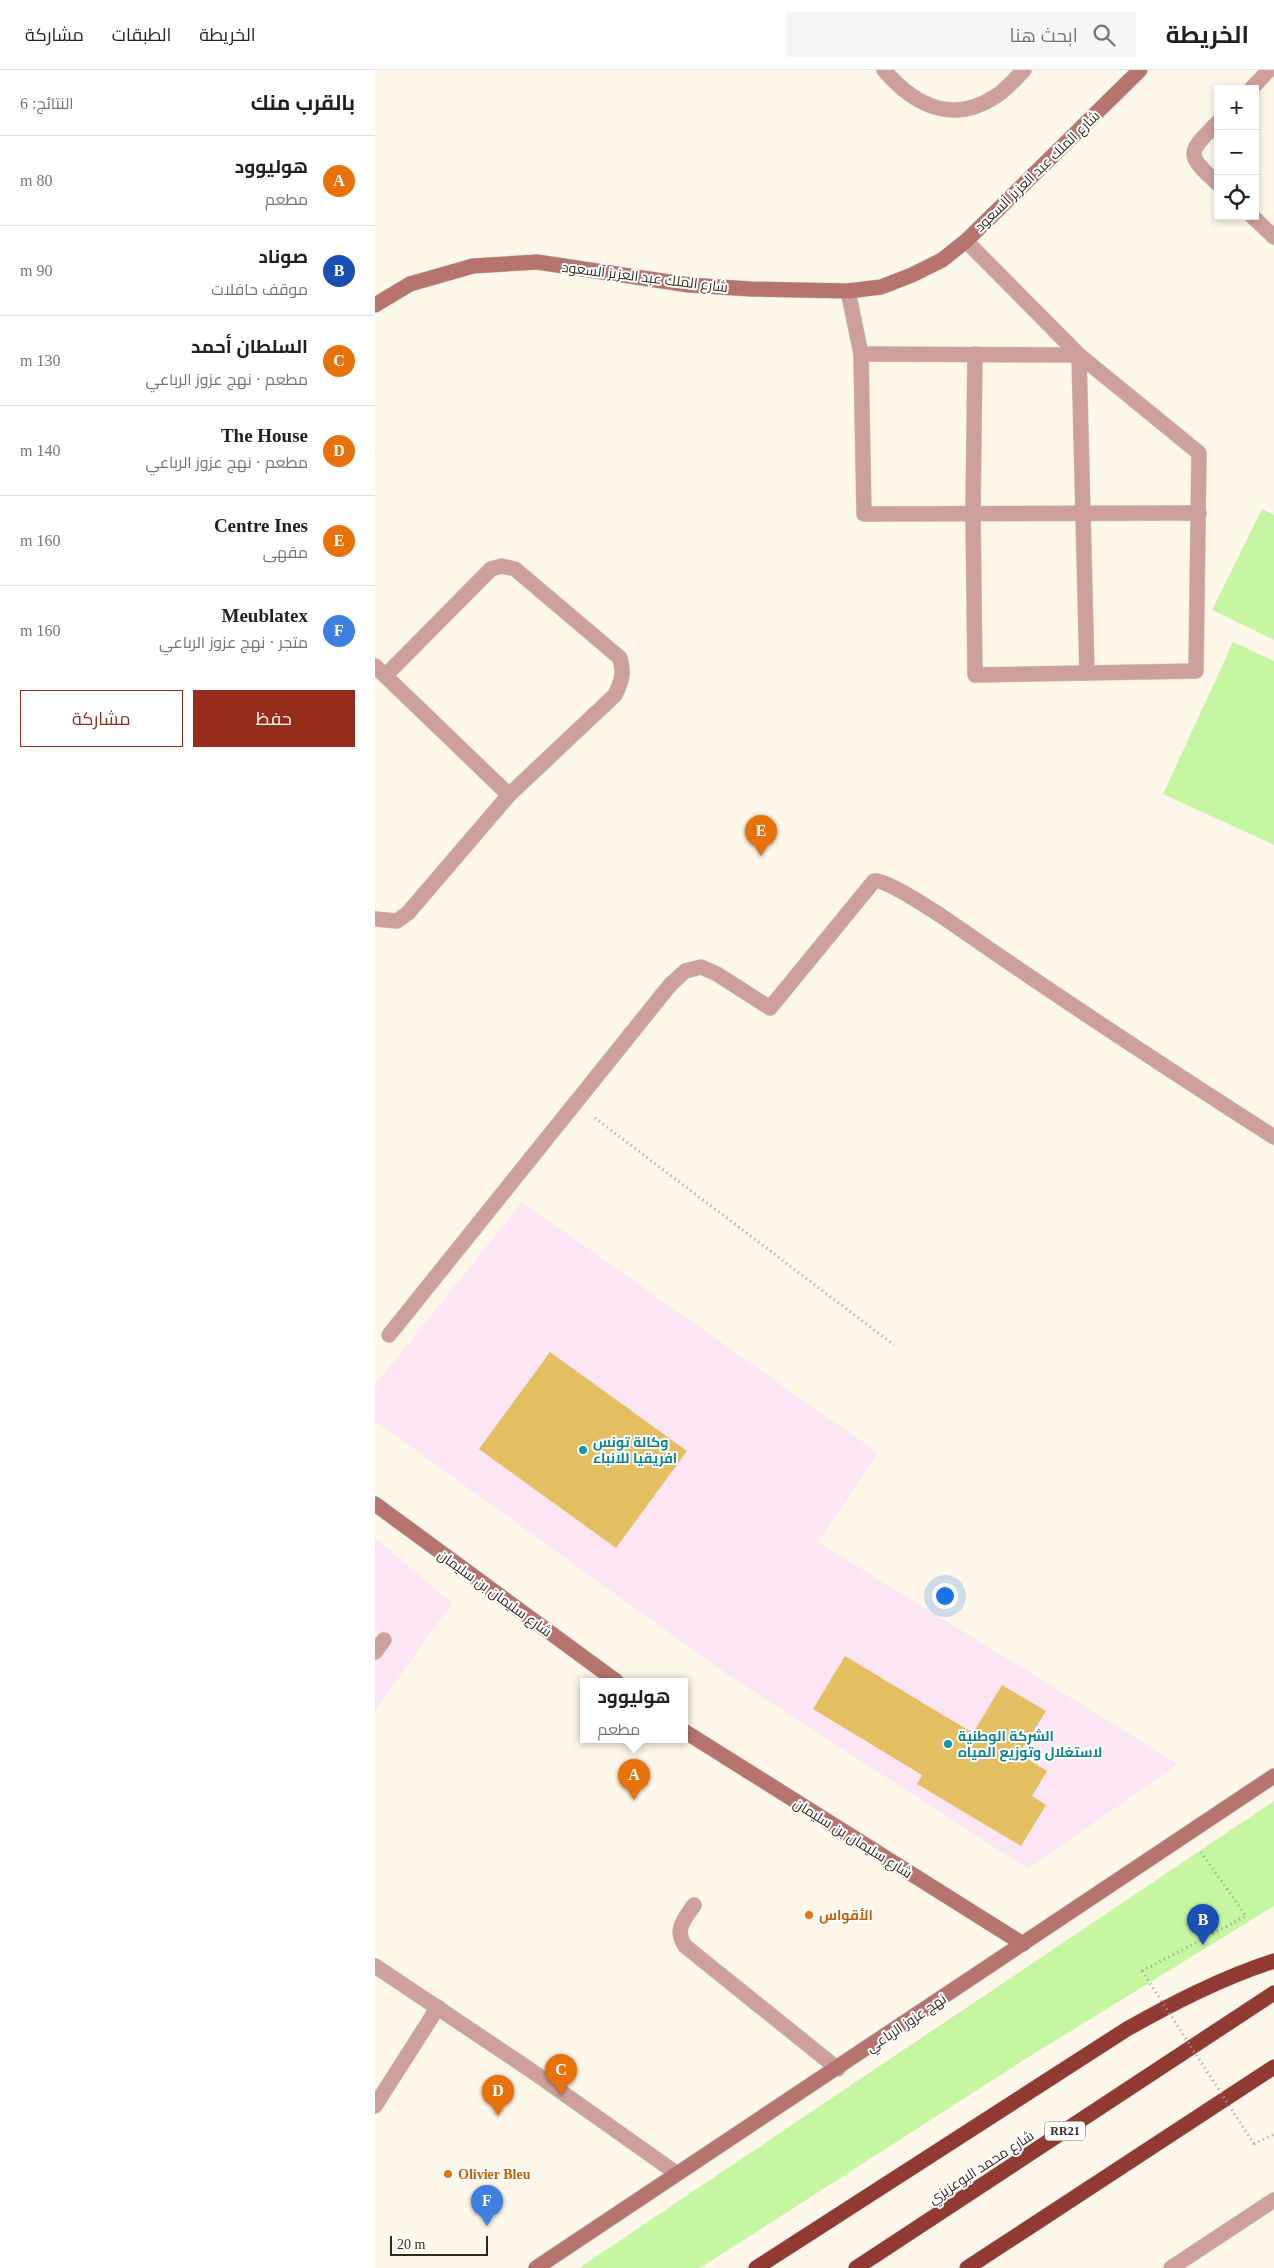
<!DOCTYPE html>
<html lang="ar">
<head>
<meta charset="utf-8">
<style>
  :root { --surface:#fff; --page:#f6f6f6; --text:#202124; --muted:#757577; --line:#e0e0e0; --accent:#952c1c }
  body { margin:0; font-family:"Times New Roman",Cairo,serif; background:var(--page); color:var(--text); direction:rtl }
  .controls { position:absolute; right:15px; top:15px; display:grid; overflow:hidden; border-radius:0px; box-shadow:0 2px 8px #0003 }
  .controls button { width:45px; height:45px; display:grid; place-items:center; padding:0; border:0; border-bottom:1px solid var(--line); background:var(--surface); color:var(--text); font:25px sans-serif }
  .scale { position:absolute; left:15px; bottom:12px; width:98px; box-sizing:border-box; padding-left:5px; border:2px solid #302a1d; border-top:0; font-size:14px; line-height:18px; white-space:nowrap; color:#302a1d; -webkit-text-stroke:4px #fff; paint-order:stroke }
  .you { position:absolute; left:569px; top:1525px; width:18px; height:18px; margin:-12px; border:4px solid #fff; border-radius:50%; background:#1a73e8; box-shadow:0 0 0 8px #1a73e833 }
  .badge { display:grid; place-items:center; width:32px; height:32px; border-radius:50%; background:var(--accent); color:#fff; font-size:16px; font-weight:700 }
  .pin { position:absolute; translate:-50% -41px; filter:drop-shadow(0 1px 2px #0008) }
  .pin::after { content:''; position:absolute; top:26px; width:18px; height:15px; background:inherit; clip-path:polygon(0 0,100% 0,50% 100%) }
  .popup { position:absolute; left:205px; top:1608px; width:108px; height:65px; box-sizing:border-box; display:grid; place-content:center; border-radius:0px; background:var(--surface); filter:drop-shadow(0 1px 4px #0005); font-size:16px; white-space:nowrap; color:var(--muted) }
  .popup b { font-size:19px; color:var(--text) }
  .popup::after { content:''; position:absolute; left:50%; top:100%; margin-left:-10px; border:10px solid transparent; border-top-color:var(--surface) }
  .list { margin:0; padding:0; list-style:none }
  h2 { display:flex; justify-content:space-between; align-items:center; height:65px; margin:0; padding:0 20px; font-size:21px }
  h2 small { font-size:16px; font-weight:400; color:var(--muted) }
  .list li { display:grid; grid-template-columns:32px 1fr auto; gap:15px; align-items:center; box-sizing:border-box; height:90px; padding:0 20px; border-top:1px solid var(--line) }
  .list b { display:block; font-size:19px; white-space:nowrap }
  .list p { margin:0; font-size:16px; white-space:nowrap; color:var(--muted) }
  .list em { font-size:16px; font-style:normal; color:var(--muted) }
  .actions { display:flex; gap:10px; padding:15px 20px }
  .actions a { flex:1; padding:11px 0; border:1px solid var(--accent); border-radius:0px; text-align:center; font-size:18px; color:var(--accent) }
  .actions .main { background:var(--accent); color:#fff }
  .icon { flex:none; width:28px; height:28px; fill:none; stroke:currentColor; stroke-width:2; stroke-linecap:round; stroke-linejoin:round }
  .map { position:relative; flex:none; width:899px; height:2198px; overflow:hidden; direction:ltr }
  header { display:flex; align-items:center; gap:30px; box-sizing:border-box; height:70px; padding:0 25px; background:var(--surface); border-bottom:1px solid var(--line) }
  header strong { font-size:24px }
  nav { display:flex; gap:28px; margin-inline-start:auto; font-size:18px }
  .search { width:350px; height:45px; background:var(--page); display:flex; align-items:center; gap:12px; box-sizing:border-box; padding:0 18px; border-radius:0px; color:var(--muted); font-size:19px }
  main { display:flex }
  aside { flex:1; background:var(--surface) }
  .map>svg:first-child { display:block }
  .commercial { fill:#fce6f4 }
  .green { fill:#c7f6a2 }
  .building { fill:#e4bf61 }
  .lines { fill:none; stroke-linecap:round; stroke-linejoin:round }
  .lane-casing { stroke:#d8d2c4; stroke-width:16 }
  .street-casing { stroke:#d8d2c4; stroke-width:16 }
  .secondary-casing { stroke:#d8d2c4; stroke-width:16 }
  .highway-casing { stroke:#d8d2c4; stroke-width:16 }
  .path { stroke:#a59f91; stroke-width:3; stroke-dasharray:1 4; stroke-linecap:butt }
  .lane { stroke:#cda09b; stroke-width:15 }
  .street { stroke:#cda09b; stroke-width:15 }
  .secondary { stroke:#b5756e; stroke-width:15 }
  .highway { stroke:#913933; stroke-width:15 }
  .path-bridge { stroke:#a59f91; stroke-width:3; stroke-dasharray:1 4; stroke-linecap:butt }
  .culture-dot { fill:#0f9aa8; stroke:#fff; stroke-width:2 }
  .food-dot { fill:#e8710a; stroke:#fff; stroke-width:2 }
  .labels { text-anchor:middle; stroke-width:4; stroke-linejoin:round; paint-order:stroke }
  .shield { fill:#fff; stroke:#6e6a61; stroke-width:1 }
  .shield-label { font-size:12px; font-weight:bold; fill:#302a1d }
  .street-label { font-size:14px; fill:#302a1d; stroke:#fff }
  .culture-label { font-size:14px; font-weight:bold; fill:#0d838f; stroke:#fff; text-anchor:start }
  .food-label { font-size:14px; font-weight:bold; fill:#c56008; stroke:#fff; text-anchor:start }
</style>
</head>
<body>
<header>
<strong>الخريطة</strong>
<div class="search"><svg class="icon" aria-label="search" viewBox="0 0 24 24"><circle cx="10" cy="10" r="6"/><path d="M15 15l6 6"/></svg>ابحث هنا</div>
<nav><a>الخريطة</a><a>الطبقات</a><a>مشاركة</a></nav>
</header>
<main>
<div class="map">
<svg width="899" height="2198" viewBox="0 0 899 2198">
  <rect width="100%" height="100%" fill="#fdf7e9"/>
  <g class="commercial">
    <path d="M147 1132 503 1383 443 1472 803 1694 653 1799 353 1605 0 1351V1315Z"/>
    <path d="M0 1468 77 1533 0 1641Z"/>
  </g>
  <g class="green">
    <path d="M887 439 899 445V570L837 540Z"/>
    <path d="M858 572 899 591V775L788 724Z"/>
    <path d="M899 1731V1836L652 1988 325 2198H204Z"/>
  </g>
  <g class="building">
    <path d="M175 1282 312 1381 241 1478 104 1379Z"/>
    <path d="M470 1586 598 1663 627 1615 671 1641 644 1684 672 1701 657 1726 671 1735 646 1776 542 1714 547 1705 438 1639Z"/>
  </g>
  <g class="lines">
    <defs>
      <g id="lane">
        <path d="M876 19 894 0"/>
        <path d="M843 52C812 84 810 83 843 114"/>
        <path d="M877 146 899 167"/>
        <path d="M591 171 704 285 824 383 821 601 600 605 598 443 600 284"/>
        <path d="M473 221 486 284 489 444 824 443"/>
        <path d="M486 284 704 285 712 603"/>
        <path d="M0 849 22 851 33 843 134 725"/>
        <path d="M0 1582 9 1570"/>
      </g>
      <g id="street">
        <path d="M509 0C539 35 578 55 621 26 631 20 640 9 649 0"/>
        <path d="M0 596 134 725 240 625C247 611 249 603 245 588L140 499 127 496 116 499 10 606"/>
        <path d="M14 1265 295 915 310 901 326 897 342 904 395 938 499 811C512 809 570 848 584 858 687 930 793 999 899 1067"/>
        <path d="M319 1835C309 1850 299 1859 310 1876L463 1999"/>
        <path d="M0 1896 154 1999 301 2103"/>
        <path d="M0 2036 63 1937"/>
        <path d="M796 2198 899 2130"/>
      </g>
      <g id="secondary">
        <path d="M0 235 35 214 98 196 162 192 314 215 376 219 473 221 506 217 537 205 567 190 591 171 765 0"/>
        <path d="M0 1434 241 1611"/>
        <path d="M309 1661 648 1874"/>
        <path d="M161 2198 899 1706"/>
      </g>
      <g id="highway">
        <path d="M381 2198 752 1959C800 1932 847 1908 899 1891"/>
        <path d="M481 2198 899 1923"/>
        <path d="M592 2198 899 1997"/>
      </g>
    </defs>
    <use href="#lane" class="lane-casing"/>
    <use href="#street" class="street-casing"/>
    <use href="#secondary" class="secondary-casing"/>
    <use href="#highway" class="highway-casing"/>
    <g class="path">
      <path d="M220 1048 519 1275"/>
      <path d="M767 1901 871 1846 826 1782"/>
      <path d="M879 2074 899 2064"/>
    </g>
    <use href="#lane" class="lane"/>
    <use href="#street" class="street"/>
    <use href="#secondary" class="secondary"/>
    <use href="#highway" class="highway"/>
    <path class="path-bridge" d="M767 1901 879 2074"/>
  </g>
  <g class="culture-dot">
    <circle cx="208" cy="1380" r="5"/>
    <circle cx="573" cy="1674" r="5"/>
  </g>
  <g class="food-dot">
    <circle cx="434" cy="1845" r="5"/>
    <circle cx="73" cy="2104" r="5"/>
  </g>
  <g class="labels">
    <rect class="shield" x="670" y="2051.5" width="40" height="19" rx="4"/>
    <g class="shield-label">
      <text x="690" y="2065">RR21</text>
    </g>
    <g class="street-label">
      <text transform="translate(662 101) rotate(-44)" y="5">شارع الملك عبد العزيز آلسعود</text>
      <text transform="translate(270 207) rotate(7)" y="5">شارع الملك عبد العزيز آلسعود</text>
      <text transform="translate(120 1523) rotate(36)" y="5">شارع سليمان بن سليمان</text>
      <text transform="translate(478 1768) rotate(32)" y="5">شارع سليمان بن سليمان</text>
      <text transform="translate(531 1953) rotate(-34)" y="5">نهج عزوز الرباعي</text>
      <text transform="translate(606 2097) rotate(-33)" y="5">شارع محمد البوعزيزي</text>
    </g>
    <g class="culture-label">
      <text x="218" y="1377">وكالة تونس<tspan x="218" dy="16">افريقيا للانباء</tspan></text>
      <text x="583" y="1671">الشركة الوطنية<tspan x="583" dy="16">لاستغلال وتوزيع المياه</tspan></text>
    </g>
    <g class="food-label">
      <text x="444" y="1850">الأقواس</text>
      <text x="83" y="2109">Olivier Bleu</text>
    </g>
  </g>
</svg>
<div class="controls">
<button>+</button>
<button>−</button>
<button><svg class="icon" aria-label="locate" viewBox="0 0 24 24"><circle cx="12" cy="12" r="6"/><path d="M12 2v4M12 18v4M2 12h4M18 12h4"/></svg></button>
</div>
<div class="scale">20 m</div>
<div class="you"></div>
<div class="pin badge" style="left:259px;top:1730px;background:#e8710a">A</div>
<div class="popup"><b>هوليوود</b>مطعم</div>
<div class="pin badge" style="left:828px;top:1875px;background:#1a4fb4">B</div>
<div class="pin badge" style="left:186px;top:2025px;background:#e8710a">C</div>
<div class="pin badge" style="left:123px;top:2046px;background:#e8710a">D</div>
<div class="pin badge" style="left:386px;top:786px;background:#e8710a">E</div>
<div class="pin badge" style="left:112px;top:2156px;background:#3f7fe0">F</div>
</div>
<aside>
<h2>بالقرب منك<small>النتائج: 6</small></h2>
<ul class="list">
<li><span class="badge" style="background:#e8710a">A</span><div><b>هوليوود</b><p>مطعم</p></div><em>80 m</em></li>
<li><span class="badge" style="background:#1a4fb4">B</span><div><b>صوناد</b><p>موقف حافلات</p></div><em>90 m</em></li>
<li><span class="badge" style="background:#e8710a">C</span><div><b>السلطان أحمد</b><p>مطعم · نهج عزوز الرباعي</p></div><em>130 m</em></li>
<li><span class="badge" style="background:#e8710a">D</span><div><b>The House</b><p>مطعم · نهج عزوز الرباعي</p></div><em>140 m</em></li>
<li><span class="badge" style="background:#e8710a">E</span><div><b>Centre Ines</b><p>مقهى</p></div><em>160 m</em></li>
<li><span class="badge" style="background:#3f7fe0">F</span><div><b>Meublatex</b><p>متجر · نهج عزوز الرباعي</p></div><em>160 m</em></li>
</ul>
<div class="actions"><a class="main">حفظ</a><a>مشاركة</a></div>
</aside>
</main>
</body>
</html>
